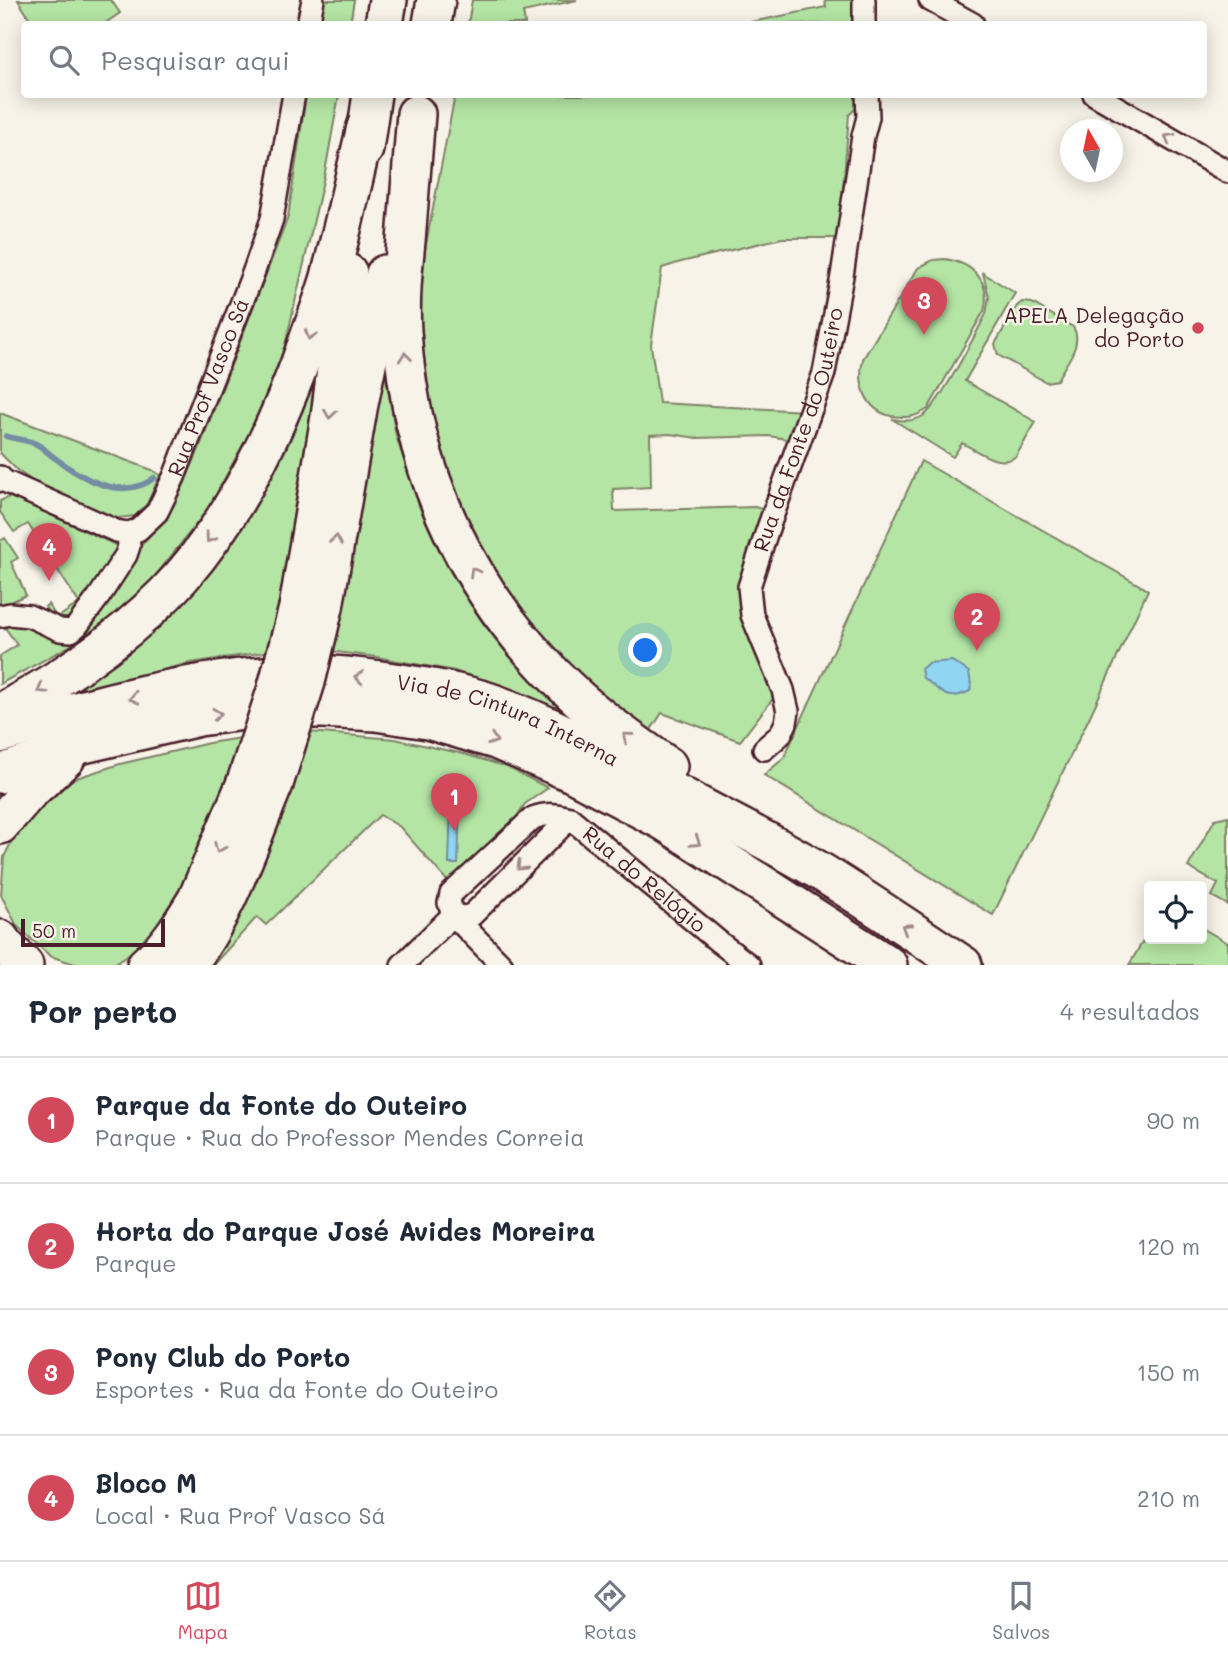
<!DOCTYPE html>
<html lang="pt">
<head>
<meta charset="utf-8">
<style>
  :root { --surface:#fff; --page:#f6f6f7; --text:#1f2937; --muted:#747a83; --line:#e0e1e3; --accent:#d1495b }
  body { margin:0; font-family:Mali,sans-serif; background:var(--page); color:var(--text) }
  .controls { position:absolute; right:21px; bottom:21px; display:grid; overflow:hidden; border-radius:7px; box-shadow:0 4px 18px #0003 }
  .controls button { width:63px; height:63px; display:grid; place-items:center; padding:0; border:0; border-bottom:2px solid var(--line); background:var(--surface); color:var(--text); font:35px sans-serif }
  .compass { position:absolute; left:1060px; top:119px; width:63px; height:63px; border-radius:50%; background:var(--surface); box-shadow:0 4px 18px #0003; rotate:351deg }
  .scale { position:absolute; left:21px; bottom:18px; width:144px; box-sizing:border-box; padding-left:7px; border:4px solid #4a1f2b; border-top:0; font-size:19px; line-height:24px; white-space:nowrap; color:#4a1f2b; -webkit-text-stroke:5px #f7f3e8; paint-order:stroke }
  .you { position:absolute; left:646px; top:651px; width:24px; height:24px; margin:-18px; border:5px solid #fff; border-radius:50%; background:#1a73e8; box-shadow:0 0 0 10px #1a73e833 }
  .badge { display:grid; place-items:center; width:46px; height:46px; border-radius:50%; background:var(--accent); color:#fff; font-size:23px; font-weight:700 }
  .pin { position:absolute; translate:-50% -58px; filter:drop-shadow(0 2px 4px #0008) }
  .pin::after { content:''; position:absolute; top:37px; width:24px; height:21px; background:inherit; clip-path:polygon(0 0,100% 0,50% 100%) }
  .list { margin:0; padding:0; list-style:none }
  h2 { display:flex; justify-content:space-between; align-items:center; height:91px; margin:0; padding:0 28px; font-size:30px }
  h2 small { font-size:23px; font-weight:400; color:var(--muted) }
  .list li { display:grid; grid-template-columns:46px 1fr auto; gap:21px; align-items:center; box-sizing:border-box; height:126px; padding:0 28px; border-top:2px solid var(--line) }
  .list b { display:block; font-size:26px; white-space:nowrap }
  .list p { margin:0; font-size:23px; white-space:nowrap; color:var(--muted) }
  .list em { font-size:23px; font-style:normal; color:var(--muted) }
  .icon { flex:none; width:38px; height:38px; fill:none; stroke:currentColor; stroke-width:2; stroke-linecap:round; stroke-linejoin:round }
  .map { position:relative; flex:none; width:1228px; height:965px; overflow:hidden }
  .search { position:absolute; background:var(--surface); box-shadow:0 4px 18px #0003; left:21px; right:21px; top:21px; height:77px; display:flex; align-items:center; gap:18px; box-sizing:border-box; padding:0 24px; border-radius:7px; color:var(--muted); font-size:26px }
  .sheet { height:595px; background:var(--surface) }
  nav { display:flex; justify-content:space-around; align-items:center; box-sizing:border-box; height:98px; border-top:2px solid var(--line); background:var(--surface); font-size:19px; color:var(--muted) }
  nav a { display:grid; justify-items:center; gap:4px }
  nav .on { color:var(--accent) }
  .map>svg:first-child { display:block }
  .green { fill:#b4e5a5; stroke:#7f8268; stroke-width:2 }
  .water { fill:#90d6f2; stroke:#748da2; stroke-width:2 }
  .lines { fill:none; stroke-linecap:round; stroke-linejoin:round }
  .stream { stroke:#748da2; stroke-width:6 }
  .street-casing { stroke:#4a1f2b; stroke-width:26 }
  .highway-casing { stroke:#4a1f2b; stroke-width:42 }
  .street { stroke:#f7f3e8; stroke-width:21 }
  .highway { stroke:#f7f3e8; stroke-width:37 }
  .highway-bridge-casing { stroke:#4a1f2b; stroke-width:42; stroke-linecap:butt }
  .highway-bridge { stroke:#f7f3e8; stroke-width:37 }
  .oneway { stroke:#a0898a }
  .poi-dot { fill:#d1495b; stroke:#f7f3e8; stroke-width:2.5 }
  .labels { text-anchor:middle; stroke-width:5; stroke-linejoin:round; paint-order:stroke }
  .poi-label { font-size:21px; fill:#4a1f2b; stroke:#f7f3e8; text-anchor:end }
  .street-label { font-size:21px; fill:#4a1f2b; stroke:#f7f3e8 }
</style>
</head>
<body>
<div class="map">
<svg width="1228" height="965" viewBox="0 0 1228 965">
  <rect width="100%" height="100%" fill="#f7f3e8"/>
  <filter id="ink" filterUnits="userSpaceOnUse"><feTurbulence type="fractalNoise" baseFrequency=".0143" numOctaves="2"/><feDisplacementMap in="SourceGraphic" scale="14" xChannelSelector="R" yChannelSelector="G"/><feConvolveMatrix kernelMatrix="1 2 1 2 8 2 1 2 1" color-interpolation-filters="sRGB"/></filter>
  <g filter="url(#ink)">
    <g class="green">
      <path d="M18 0H111L120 13 104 24H33Z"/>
      <path d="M324 0H354L350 24H319Z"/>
      <path d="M472 0H577L523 12 525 24H468Z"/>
      <path d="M825 0H856V24H741L826 7Z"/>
      <path d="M306 95H339L325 172 284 350 261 412 208 509 152 580 97 631 0 684V656L17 645 0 620 68 636 170 510 181 491 197 454 288 217Z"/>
      <path d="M455 95H857L858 106 849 115 839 238H782L681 262 662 268 651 345 659 403 805 411 792 440 769 436 697 438 671 434 650 435 651 487 613 489 614 511 755 507 772 512 746 580 778 692 740 741 662 713 650 731 615 707 544 644 480 554 430 432 417 335 419 280Z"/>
      <path d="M945 259C972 263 992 281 984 311L928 409C923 412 918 415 913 416 906 418 898 417 891 416 865 410 857 383 863 359L918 268 933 260Z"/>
      <path d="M983 273 1015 293 965 381 1036 422 1016 456C1000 469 978 451 962 443L953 457 892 419C903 421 913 422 923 416 939 407 976 333 986 314L989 297Z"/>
      <path d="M1022 302 1032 303 1073 327C1084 344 1065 364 1057 380L1046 382 998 355 995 344 1017 306Z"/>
      <path d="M383 359 396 436 421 511 447 566 483 623 532 679 568 712 566 713 455 671 376 657 329 651Z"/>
      <path d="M317 371 319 372 312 447 272 651 190 663 92 688 44 702 152 624 314 372Z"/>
      <path d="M0 413 152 470 160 475 147 504 135 516 118 518 104 514 34 482 18 471 0 453Z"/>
      <path d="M921 461 1148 590 1090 716 993 915 764 775 784 758Z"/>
      <path d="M9 497 25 503 120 547 73 623H55L45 607 48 604 57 618 79 603 28 524 14 532 0 512V501Z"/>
      <path d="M5 538 18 558 11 562 26 595 0 607V541Z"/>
      <path d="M309 732 395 739 464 754 507 767 548 788 525 804 513 822 499 836 449 883 400 827 380 815 266 925 257 917 213 965H205Z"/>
      <path d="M241 738 225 790 172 914 148 941 114 964 78 965 50 956 17 926 1 895 4 857 21 822 41 802 70 780 120 764 209 743Z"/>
      <path d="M1228 816V905L1212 896 1218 884 1188 867 1215 819Z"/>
      <path d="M1202 928 1228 943V965H1129L1149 931V939H1202Z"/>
    </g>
    <g class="water">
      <path d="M952 661 969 672 971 685 970 691C944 703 944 692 923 678L921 669 928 663Z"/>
      <path d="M451 800H460L458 864H449Z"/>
    </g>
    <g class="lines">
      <path class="stream" d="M6 436C16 440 28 439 38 445 44 448 49 454 55 458 82 479 123 502 154 478"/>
      <defs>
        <g id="street">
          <path d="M864 0V24"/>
          <path d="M930 0 973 24"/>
          <path d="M308 24 313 0"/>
          <path d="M1094 94 1228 172"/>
          <path id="s1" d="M0 477 4 481 116 531 128 533 138 530 157 512 174 477 254 271 272 219 294 94"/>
          <path d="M0 616 10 614 29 616 60 630 71 631 77 626 100 595 126 555 129 546 128 533"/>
          <path id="s2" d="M764 749 780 735 786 723 788 711 783 690 752 615 749 587 767 531 824 373 842 276 863 136 868 117 867 94"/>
          <path d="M453 915 464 917 472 915 570 818"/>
          <path d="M402 965 453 915"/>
          <path id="s3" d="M502 965 453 915 449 903 451 894 533 818C547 813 556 814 570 818L719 942 749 965"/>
        </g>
        <g id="highway">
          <path d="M384 24 388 0"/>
          <path d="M432 24 436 0"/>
          <path d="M416 114C413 156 409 198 406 241 403 271 400 301 402 331 411 476 470 601 579 699 606 723 637 745 668 766"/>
          <path d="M364 149 372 94"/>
          <path d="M324 607 358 409 385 274"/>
          <path d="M298 608 330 417 348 273"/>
          <path d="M0 713C66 677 132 633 182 576 241 508 280 421 309 338 316 318 324 298 330 277 343 228 354 177 366 127"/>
          <path id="s4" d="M0 734C95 703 210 674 310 674 339 674 367 678 394 682 427 687 461 692 493 703 561 728 624 765 687 799 733 824 781 847 826 875 872 904 918 935 963 965"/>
          <path d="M0 774 79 745 199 717 259 709H322L376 712 428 720 496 740 570 772 665 822 888 965"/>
          <path d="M0 825 28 793 66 758"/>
          <path d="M0 939 4 945 24 965"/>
          <path d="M146 965C167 948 183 922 197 899L245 785"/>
          <path d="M187 965C226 916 250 842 274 784"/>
        </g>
      </defs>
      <use href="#street" class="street-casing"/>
      <use href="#highway" class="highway-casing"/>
      <use href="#street" class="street"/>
      <use href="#highway" class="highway"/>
      <defs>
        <g id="highway-bridge">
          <path d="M274 784 306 682 324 607"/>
          <path d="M245 785 276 691 298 608"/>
        </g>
      </defs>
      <use href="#highway-bridge" class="highway-bridge-casing"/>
      <use href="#highway-bridge" class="highway-bridge"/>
    </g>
    <defs><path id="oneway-chevron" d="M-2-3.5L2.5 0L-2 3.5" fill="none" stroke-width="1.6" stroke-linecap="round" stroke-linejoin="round" transform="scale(1.75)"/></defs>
    <g class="oneway">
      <use href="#oneway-chevron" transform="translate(1169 138) rotate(-150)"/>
      <use href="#oneway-chevron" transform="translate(310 335) rotate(109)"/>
      <use href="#oneway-chevron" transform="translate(405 357) rotate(-96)"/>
      <use href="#oneway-chevron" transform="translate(330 414) rotate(98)"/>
      <use href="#oneway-chevron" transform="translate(210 538) rotate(125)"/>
      <use href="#oneway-chevron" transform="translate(336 540) rotate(-80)"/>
      <use href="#oneway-chevron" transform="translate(474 572) rotate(-121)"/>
      <use href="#oneway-chevron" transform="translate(359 677) rotate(-173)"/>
      <use href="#oneway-chevron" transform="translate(42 689) rotate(148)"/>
      <use href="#oneway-chevron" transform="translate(134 698) rotate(167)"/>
      <use href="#oneway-chevron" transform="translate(217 714) rotate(-7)"/>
      <use href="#oneway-chevron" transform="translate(627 737) rotate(-141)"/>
      <use href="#oneway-chevron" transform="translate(493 740) rotate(19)"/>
      <use href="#oneway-chevron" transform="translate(696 842) rotate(33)"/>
      <use href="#oneway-chevron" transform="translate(219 848) rotate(113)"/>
      <use href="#oneway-chevron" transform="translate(521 866) rotate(136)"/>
      <use href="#oneway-chevron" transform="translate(906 928) rotate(-147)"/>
    </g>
  </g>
  <circle class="poi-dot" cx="1198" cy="328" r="7"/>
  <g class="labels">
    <g class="poi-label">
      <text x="1184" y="323">APELA Delegação<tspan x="1184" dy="24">do Porto</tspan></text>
    </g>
    <g class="street-label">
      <text dy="7" stroke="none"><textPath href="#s1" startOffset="312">Rua Prof Vasco Sá</textPath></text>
      <text dy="7" stroke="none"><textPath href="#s2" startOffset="343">Rua da Fonte do Outeiro</textPath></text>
      <text dy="7" stroke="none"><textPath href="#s4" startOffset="522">Via de Cintura Interna</textPath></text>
      <text dy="7" stroke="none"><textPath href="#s3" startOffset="338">Rua do Relógio</textPath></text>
    </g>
  </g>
</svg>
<div class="controls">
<button><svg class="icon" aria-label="locate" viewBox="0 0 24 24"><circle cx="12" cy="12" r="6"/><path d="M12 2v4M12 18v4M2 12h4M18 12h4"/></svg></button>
</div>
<svg class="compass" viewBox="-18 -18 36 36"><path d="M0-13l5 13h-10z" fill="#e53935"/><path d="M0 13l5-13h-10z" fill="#747a83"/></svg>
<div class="scale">50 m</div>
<div class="you"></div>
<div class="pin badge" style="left:454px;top:831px">1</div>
<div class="pin badge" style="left:977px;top:651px">2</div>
<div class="pin badge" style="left:924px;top:335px">3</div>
<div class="pin badge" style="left:49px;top:581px">4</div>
<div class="search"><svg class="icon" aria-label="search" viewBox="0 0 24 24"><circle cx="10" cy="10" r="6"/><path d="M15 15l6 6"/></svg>Pesquisar aqui</div>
</div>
<section class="sheet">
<h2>Por perto<small>4 resultados</small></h2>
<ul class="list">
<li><span class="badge">1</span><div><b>Parque da Fonte do Outeiro</b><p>Parque · Rua do Professor Mendes Correia</p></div><em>90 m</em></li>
<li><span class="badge">2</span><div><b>Horta do Parque José Avides Moreira</b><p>Parque</p></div><em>120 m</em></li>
<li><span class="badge">3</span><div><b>Pony Club do Porto</b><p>Esportes · Rua da Fonte do Outeiro</p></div><em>150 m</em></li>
<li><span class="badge">4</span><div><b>Bloco M</b><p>Local · Rua Prof Vasco Sá</p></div><em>210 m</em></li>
</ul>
</section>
<nav>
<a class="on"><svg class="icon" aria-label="map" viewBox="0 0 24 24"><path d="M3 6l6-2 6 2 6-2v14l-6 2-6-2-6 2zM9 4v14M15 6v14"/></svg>Mapa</a>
<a><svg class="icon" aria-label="directions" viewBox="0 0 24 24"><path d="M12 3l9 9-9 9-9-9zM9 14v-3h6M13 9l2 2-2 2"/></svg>Rotas</a>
<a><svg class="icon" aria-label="saved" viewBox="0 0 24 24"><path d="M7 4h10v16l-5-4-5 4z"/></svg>Salvos</a>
</nav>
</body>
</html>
